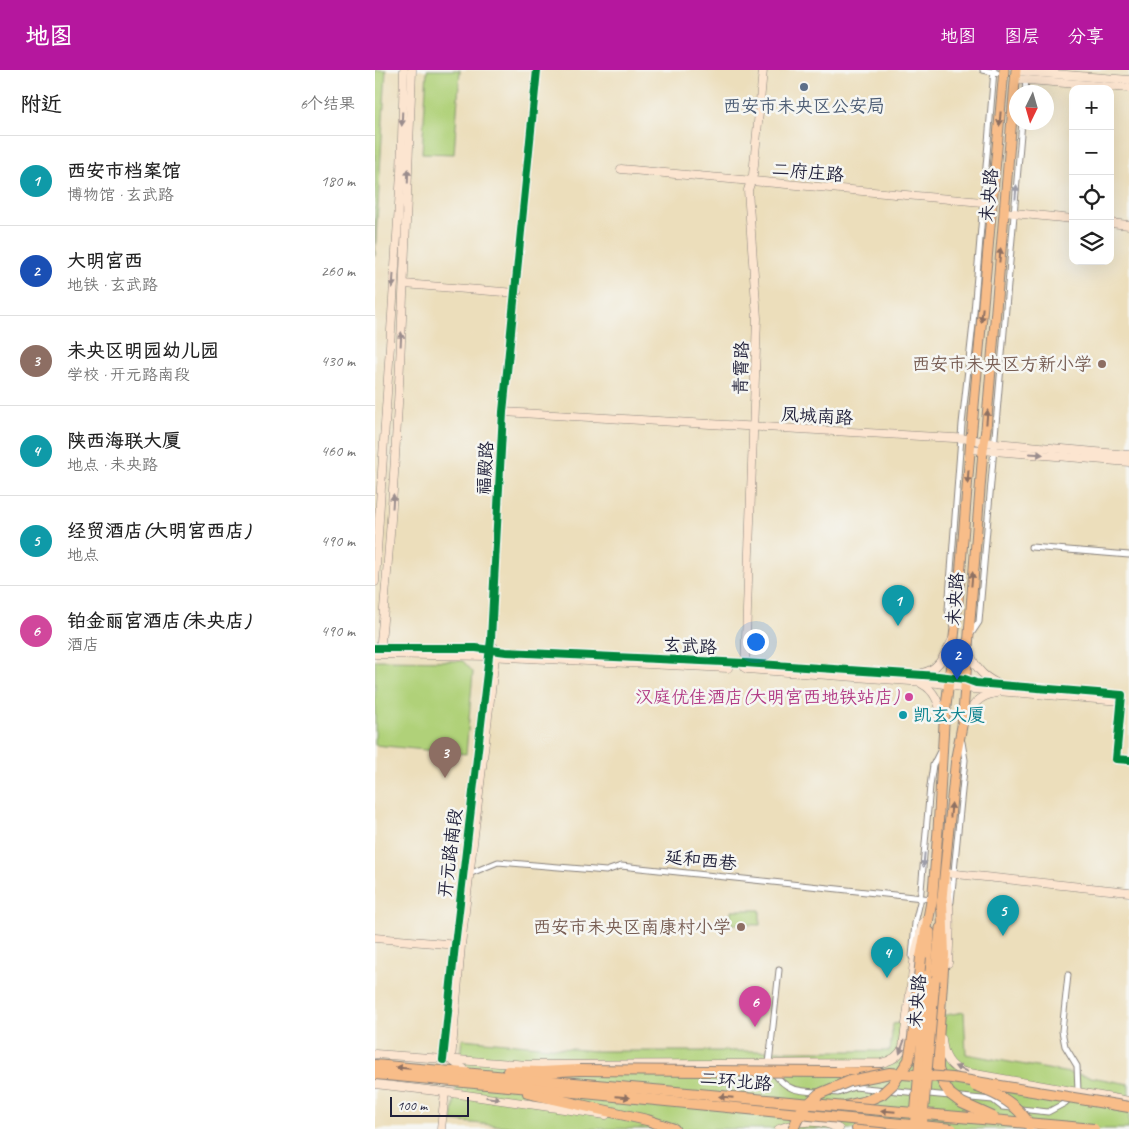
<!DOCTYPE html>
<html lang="zh">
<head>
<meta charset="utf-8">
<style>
  :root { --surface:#fff; --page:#f6f6f6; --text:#222; --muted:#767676; --line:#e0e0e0; --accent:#b5179e }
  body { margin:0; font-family:Caveat,"LXGW WenKai TC",sans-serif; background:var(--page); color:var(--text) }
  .controls { position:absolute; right:15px; top:15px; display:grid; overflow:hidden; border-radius:10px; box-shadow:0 5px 20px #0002 }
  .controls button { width:45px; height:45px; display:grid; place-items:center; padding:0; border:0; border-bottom:1px solid var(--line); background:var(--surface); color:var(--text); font:25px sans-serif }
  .compass { position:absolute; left:634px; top:15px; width:45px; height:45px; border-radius:50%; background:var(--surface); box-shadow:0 5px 20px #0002; rotate:185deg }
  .scale { position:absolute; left:15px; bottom:12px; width:79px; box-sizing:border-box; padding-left:5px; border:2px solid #22223b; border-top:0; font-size:14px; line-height:18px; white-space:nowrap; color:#22223b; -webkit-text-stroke:4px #f6f6f2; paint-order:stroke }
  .you { position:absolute; left:380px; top:571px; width:18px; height:18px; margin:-12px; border:4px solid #fff; border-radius:50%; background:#1a73e8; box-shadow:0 0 0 8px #1a73e833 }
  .badge { display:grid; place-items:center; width:32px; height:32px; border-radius:50%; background:var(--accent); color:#fff; font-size:16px; font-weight:700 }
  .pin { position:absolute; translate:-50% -41px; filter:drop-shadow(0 1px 2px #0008) }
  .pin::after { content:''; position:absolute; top:26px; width:18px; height:15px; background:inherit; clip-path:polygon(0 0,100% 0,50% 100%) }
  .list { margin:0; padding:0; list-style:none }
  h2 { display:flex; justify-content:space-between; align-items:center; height:65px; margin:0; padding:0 20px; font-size:21px }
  h2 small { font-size:16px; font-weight:400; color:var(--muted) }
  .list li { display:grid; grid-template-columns:32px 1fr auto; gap:15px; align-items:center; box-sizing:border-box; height:90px; padding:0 20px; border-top:1px solid var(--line) }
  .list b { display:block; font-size:19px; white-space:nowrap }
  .list p { margin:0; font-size:16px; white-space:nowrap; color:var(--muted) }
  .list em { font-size:16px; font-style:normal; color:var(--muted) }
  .icon { flex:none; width:28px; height:28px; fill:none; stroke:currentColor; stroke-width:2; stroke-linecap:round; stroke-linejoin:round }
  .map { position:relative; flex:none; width:754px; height:1059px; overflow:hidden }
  header { display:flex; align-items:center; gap:30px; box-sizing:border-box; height:70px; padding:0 25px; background:var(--accent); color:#fff }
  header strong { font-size:24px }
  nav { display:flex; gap:28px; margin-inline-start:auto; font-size:18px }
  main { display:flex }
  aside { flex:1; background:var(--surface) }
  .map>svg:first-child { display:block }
  .green { fill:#b0d179; stroke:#697a5a }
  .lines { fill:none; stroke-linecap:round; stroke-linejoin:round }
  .street-casing { stroke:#87807b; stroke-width:7 }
  .secondary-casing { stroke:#87807b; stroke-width:9 }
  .primary-casing { stroke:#87807b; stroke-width:11 }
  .highway-casing { stroke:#87807b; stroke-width:12 }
  .street { stroke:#fff; stroke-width:5 }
  .secondary { stroke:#fce5d0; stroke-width:8 }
  .primary { stroke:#f8bd89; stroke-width:9 }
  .highway { stroke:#f8bd89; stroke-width:10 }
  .primary-bridge-casing { stroke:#87807b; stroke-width:11; stroke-linecap:butt }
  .highway-bridge-casing { stroke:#87807b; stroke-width:12; stroke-linecap:butt }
  .primary-bridge { stroke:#f8bd89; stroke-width:9 }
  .highway-bridge { stroke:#f8bd89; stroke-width:10 }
  .cycleway-casing { stroke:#f6f6f2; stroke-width:11 }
  .cycleway { stroke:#00873e; stroke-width:8 }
  .oneway { fill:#9a8d8d }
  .oneway2 { fill:#8d7062 }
  .oneway3 { fill:#9c9ca7 }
  .service-dot { fill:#5c6f8a; stroke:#f6f6f2; stroke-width:2 }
  .education-dot { fill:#8d6e63; stroke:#f6f6f2; stroke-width:2 }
  .hotel-dot { fill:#d1479c; stroke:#f6f6f2; stroke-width:2 }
  .culture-dot { fill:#0f9aa8; stroke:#f6f6f2; stroke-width:2 }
  .labels { text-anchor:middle; stroke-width:5; stroke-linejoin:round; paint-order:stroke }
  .service-label { font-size:18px; fill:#4e5e75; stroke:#f6f6f2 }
  .street-label { font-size:18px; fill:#22223b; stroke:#f6f6f2 }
  .education-label { font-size:18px; fill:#785e54; stroke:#f6f6f2; text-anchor:end }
  .hotel-label { font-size:18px; fill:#b23c85; stroke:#f6f6f2; text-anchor:end }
  .culture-label { font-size:18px; fill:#0d838f; stroke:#f6f6f2; text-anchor:start }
</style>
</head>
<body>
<header>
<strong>地图</strong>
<nav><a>地图</a><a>图层</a><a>分享</a></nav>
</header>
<main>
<aside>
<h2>附近<small>6个结果</small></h2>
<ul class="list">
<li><span class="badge" style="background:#0f9aa8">1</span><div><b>西安市档案馆</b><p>博物馆 · 玄武路</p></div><em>180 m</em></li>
<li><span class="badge" style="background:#1a4fb4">2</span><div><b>大明宫西</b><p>地铁 · 玄武路</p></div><em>260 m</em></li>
<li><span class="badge" style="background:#8d6e63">3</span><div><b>未央区明园幼儿园</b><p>学校 · 开元路南段</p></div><em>430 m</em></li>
<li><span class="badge" style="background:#0f9aa8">4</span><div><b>陕西海联大厦</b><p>地点 · 未央路</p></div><em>460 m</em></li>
<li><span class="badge" style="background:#0f9aa8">5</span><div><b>经贸酒店(大明宫西店)</b><p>地点</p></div><em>490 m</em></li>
<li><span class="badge" style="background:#d1479c">6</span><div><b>铂金丽宫酒店(未央店)</b><p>酒店</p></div><em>490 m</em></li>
</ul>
</aside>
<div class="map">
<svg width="754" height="1059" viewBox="0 0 754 1059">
  <rect width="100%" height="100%" fill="#f6f6f2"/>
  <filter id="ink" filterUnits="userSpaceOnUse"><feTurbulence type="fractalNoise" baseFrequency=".02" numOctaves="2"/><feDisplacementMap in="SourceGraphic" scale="10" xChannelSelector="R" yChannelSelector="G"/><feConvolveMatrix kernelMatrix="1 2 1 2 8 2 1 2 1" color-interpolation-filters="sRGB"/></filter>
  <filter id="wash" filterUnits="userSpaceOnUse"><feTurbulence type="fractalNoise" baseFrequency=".0096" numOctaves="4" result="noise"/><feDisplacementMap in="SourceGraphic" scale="20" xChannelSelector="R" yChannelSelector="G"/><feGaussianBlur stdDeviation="1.12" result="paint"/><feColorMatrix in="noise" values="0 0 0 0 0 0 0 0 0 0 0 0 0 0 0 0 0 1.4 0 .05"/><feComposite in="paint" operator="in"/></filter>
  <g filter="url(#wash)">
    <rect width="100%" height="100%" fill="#ecdebb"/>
    <g class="green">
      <path d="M0 0H11L0 186Z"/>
      <path d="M52 0H85L79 84 47 83Z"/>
      <path d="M0 590 88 591 98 602 91 684 0 675Z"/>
      <path d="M356 840H385V855L356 854Z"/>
      <path d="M589 942 591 984 754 1014V1059H157L77 1051 87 969 219 981H515L518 954Z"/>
    </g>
  </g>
  <g filter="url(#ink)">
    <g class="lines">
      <defs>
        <g id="street">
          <path d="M608 0 622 3"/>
          <path d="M650 22 651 8"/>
          <path d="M656 477 754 485"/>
          <path d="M578 557 573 540 587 354 598 254 619 0"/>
          <path d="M596 564 604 552 647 52"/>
          <path d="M94 804 123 792 231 801 246 796 557 829"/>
          <path d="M576 832 590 690 587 672"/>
          <path d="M537 887 540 853 545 832 555 716 558 695 566 679"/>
          <path d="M394 994 404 900"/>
          <path d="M398 1002C412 1021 422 1021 444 1022"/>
          <path d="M453 1022 463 1023 479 1017 618 1030 627 1037 673 1042 690 1033 703 1021 702 996 690 976 687 961 693 905"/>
        </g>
        <g id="secondary">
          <path d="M641 1 754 10"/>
          <path d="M640 9 754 18"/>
          <path d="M246 99 618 133"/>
          <path d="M629 142 698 149"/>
          <path d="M735 153 754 155"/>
          <path d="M29 214 142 223"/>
          <path d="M128 342 596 369 609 372 754 385"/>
          <path d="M595 379 754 392"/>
          <path d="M0 512 26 103 29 0"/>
          <path d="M0 578H101L131 582 370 593 563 606 590 609 601 613 747 625 741 689 754 690"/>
          <path d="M593 579C599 595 606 606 622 613"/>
          <path d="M5 582C24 389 29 194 37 0"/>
          <path d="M0 584 113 586 353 598"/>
          <path d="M370 598 382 248 373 120 378 105 388 0"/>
          <path d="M372 599 563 613 598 619 746 631"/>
          <path d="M547 603C564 600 570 584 578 569"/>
          <path d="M547 614C561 621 564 635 568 649"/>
          <path d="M588 654C596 638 601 626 621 623"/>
          <path d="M571 803 754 822"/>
          <path d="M571 810C576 838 575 864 573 893"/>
          <path d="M0 868 83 875"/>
          <path d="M567 969C568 984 573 997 589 1002L754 1031"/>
          <path d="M0 984 153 995 506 993C516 991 524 987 528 977L540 885 548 852"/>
          <path d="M68 990 80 875 116 569 128 342 162 0"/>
          <path d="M89 999 76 990 86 875 120 587 119 577"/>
          <path d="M0 1014 70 1022 231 1045"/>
          <path d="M66 1059 70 1022"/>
          <path d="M404 1059C422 1051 446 1048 464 1059"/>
        </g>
        <g id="primary">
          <path d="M557 834 563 760 569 654 583 532 596 369 629 0"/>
          <path d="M566 838 581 687 587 656 608 380 611 359 641 0"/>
          <path d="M552 905 555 862"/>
          <path d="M560 910 565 858"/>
        </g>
        <g id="highway">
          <path d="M567 831 569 885 563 970V999L568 1013 575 1024"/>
          <path d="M546 887 557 829"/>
          <path d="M0 995 199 1013"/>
          <path d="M133 1001 167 1002 204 1000"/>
          <path d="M461 1002 506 1003"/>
          <path d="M0 1004 199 1022"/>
          <path d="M153 1023 272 1050 299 1059"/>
          <path d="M470 1036 491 1031 507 1024"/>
          <path d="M482 1059 511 1054"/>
        </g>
      </defs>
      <use href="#street" class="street-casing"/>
      <use href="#secondary" class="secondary-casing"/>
      <use href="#primary" class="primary-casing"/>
      <use href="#highway" class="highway-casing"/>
      <use href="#street" class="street"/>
      <use href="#secondary" class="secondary"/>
      <use href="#primary" class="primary"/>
      <use href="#highway" class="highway"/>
      <defs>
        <g id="primary-bridge">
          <path d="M539 1059 552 905"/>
          <path d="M547 1059 560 910"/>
        </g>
        <g id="highway-bridge">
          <path d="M204 1000 461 1002"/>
          <path d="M199 1013 719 1059"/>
          <path d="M600 1016C623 1024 643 1034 655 1056"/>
          <path d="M199 1022 577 1059"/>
          <path d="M507 1024 518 1014 534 990 538 968 546 887"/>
          <path d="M575 1024 587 1033 618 1047"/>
          <path d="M418 1059 426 1041 444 1024 475 1011 515 1003 577 1008 754 1037"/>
        </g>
      </defs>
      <use href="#primary-bridge" class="primary-bridge-casing"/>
      <use href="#highway-bridge" class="highway-bridge-casing"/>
      <use href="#primary-bridge" class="primary-bridge"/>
      <use href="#highway-bridge" class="highway-bridge"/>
      <defs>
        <g id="cycleway">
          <path d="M0 578H101L131 582 370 593 563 606 590 609 601 613 747 625 741 689 754 690"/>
          <path d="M68 990 80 875 116 569 128 342 162 0"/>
        </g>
      </defs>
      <use href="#cycleway" class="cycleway-casing"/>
      <use href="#cycleway" class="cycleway"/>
    </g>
    <defs><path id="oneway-solid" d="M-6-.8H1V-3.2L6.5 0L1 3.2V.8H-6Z" transform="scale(1.25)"/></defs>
    <g class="oneway">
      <use href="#oneway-solid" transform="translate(27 49) rotate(92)"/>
      <use href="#oneway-solid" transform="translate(33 106) rotate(-88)"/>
      <use href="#oneway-solid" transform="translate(18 211) rotate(94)"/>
      <use href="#oneway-solid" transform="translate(26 269) rotate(-87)"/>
      <use href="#oneway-solid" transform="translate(661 384) rotate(4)"/>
      <use href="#oneway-solid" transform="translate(18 431) rotate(-86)"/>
      <use href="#oneway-solid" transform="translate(527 977) rotate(110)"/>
      <use href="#oneway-solid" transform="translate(586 999) rotate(-157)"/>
      <use href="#oneway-solid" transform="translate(118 1028) rotate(8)"/>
    </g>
    <g class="oneway2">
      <use href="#oneway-solid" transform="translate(625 49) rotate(95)"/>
      <use href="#oneway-solid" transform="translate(625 185) rotate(-85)"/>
      <use href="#oneway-solid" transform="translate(607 245) rotate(95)"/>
      <use href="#oneway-solid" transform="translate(612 347) rotate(-85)"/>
      <use href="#oneway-solid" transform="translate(593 407) rotate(94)"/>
      <use href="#oneway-solid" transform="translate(597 509) rotate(-85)"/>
      <use href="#oneway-solid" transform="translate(576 740) rotate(-85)"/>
      <use href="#oneway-solid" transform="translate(28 998) rotate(-175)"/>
      <use href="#oneway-solid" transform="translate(248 1027) rotate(5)"/>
      <use href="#oneway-solid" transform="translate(351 1027) rotate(-175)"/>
      <use href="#oneway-solid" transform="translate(513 1041) rotate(-175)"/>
    </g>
    <g class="oneway3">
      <use href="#oneway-solid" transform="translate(641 122) rotate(-85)"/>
      <use href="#oneway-solid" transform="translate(549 790) rotate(95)"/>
    </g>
  </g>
  <circle class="service-dot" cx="429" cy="17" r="5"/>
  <g class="education-dot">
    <circle cx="727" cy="294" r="5"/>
    <circle cx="366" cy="857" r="5"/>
  </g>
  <circle class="hotel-dot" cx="534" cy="627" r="5"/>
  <circle class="culture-dot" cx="528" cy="645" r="5"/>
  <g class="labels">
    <g class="service-label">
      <text x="429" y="42">西安市未央区公安局</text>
    </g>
    <g class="street-label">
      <text transform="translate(433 102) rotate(5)" y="6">二府庄路</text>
      <text transform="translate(614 125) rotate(-85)" y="6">未央路</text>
      <text transform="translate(366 298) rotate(-88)" y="6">青霄路</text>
      <text transform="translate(442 346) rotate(3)" y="6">凤城南路</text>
      <text transform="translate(110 398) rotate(-87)" y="6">福殿路</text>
      <text transform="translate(580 529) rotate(-86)" y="6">未央路</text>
      <text transform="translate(315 576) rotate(3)" y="6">玄武路</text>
      <text transform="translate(75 783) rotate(-83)" y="6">开元路南段</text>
      <text transform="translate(326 790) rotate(6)" y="6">延和西巷</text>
      <text transform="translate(542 931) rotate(-85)" y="6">未央路</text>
      <text transform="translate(361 1011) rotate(5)" y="6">二环北路</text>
    </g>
    <g class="education-label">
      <text x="717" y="300">西安市未央区方新小学</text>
      <text x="356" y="863">西安市未央区南康村小学</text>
    </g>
    <g class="hotel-label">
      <text x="524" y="633">汉庭优佳酒店(大明宫西地铁站店)</text>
    </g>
    <g class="culture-label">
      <text x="538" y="651">凯玄大厦</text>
    </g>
  </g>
</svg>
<div class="controls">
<button>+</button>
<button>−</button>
<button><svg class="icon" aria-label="locate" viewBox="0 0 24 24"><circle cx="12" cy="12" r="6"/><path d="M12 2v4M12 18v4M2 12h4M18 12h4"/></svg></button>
<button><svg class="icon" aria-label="layers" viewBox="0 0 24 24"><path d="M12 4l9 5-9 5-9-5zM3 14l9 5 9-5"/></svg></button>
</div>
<svg class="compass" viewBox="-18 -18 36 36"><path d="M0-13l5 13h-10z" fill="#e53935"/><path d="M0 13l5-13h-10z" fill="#767676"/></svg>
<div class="scale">100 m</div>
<div class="you"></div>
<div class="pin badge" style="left:523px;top:556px;background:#0f9aa8">1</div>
<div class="pin badge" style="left:582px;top:610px;background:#1a4fb4">2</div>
<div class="pin badge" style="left:70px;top:708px;background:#8d6e63">3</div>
<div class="pin badge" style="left:512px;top:908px;background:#0f9aa8">4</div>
<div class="pin badge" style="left:628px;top:866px;background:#0f9aa8">5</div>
<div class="pin badge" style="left:380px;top:957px;background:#d1479c">6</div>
</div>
</main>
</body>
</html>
